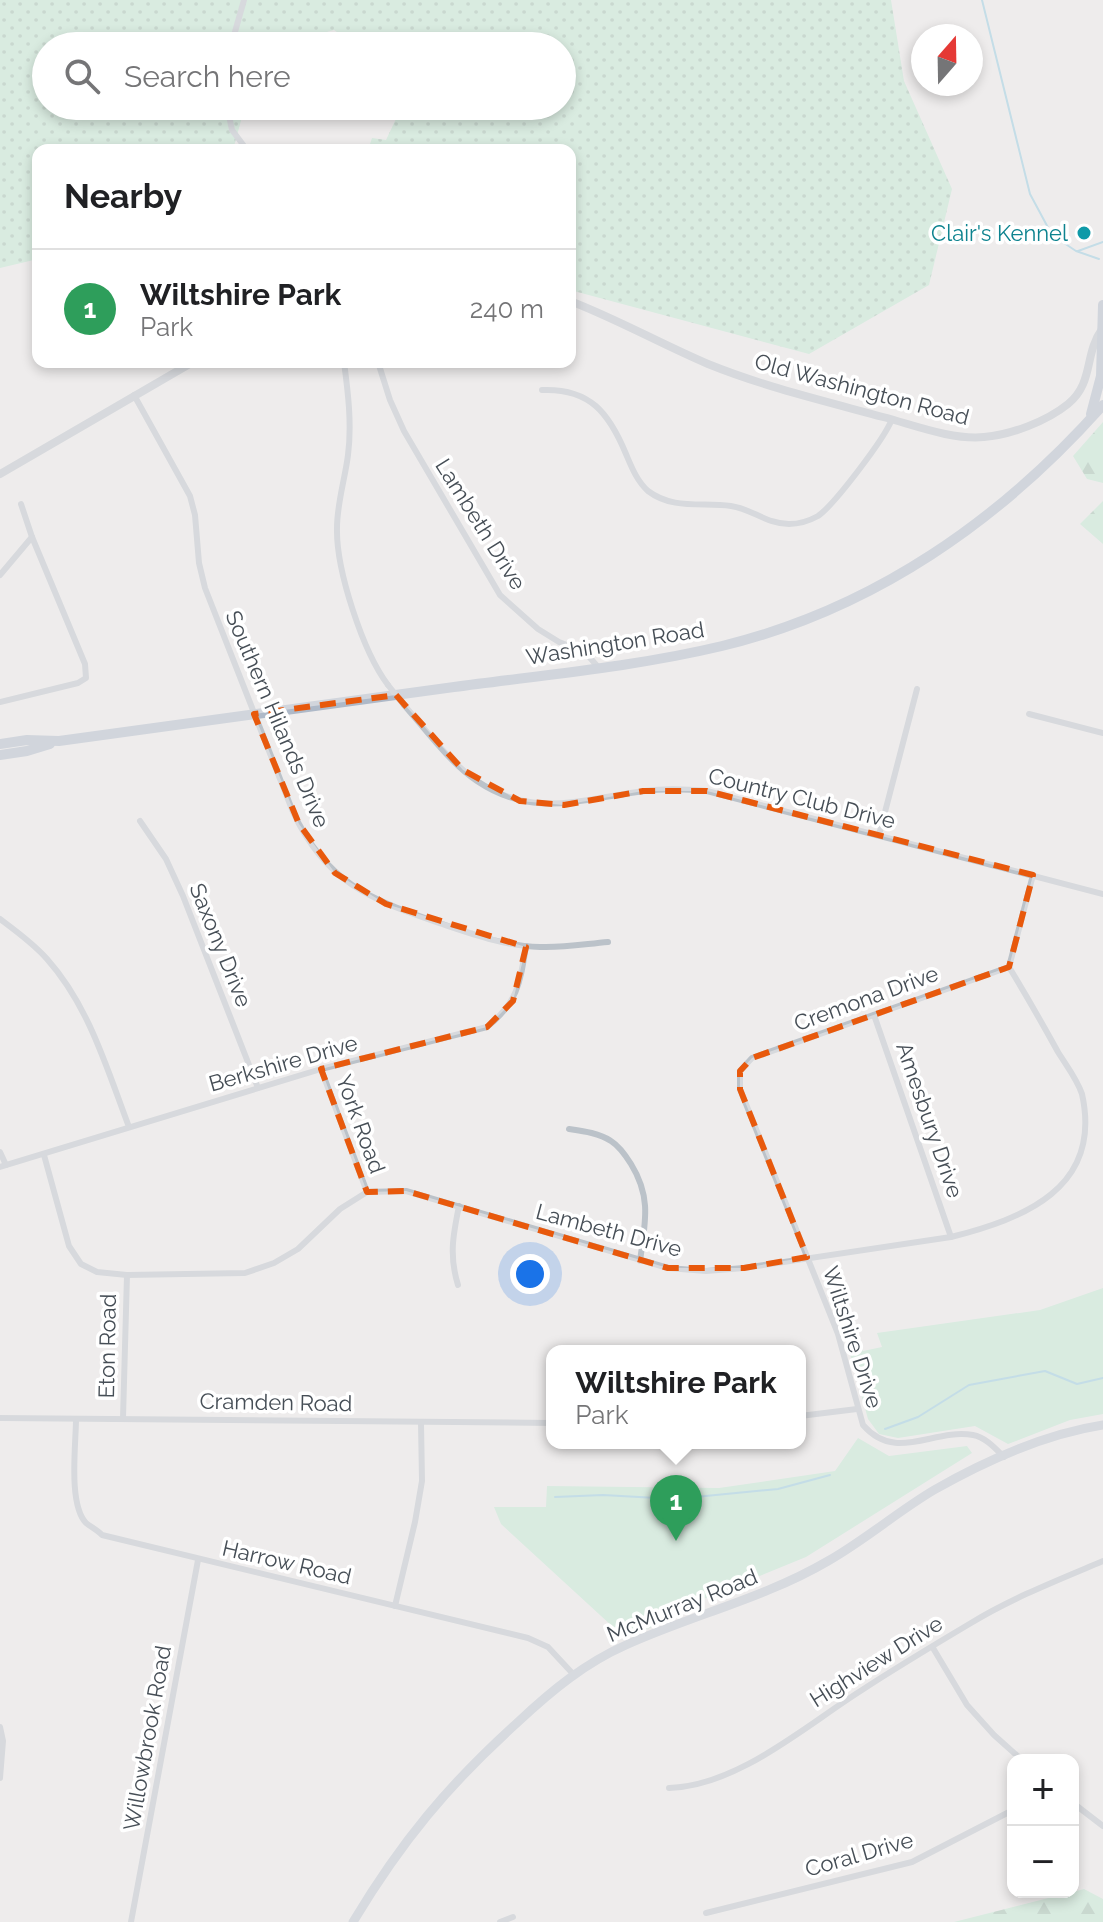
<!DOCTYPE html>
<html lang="en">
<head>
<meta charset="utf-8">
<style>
  :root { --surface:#fff; --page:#f2f2f2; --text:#202124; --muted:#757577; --line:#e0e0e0; --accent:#0f766e }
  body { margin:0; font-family:Raleway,sans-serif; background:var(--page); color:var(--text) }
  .controls { position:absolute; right:24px; bottom:24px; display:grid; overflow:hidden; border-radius:16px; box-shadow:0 4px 12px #0003 }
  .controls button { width:72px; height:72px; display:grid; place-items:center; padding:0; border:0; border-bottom:2px solid var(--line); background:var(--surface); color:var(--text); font:40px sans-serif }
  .compass { position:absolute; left:911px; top:24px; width:72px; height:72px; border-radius:50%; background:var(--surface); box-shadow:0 4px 12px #0003; rotate:20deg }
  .you { position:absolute; left:530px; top:1274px; width:28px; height:28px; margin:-20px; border:6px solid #fff; border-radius:50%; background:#1a73e8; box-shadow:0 0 0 12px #1a73e833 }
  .badge { display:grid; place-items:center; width:52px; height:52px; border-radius:50%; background:var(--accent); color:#fff; font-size:26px; font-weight:700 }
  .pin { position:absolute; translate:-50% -66px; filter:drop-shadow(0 2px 4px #0008) }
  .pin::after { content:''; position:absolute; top:42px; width:28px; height:24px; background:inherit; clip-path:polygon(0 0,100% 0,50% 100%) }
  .popup { position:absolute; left:546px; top:1345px; width:260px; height:104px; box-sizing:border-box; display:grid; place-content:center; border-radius:16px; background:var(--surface); filter:drop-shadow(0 2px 6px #0005); font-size:26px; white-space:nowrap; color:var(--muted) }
  .popup b { font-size:30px; color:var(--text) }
  .popup::after { content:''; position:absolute; left:50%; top:100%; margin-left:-16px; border:16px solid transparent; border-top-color:var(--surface) }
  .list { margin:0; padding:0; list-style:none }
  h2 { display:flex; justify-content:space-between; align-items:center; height:104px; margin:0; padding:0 32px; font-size:34px }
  h2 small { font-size:26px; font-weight:400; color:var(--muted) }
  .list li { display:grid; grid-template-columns:52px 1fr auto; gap:24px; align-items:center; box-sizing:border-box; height:120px; padding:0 32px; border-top:2px solid var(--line) }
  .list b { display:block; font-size:30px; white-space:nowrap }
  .list p { margin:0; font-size:26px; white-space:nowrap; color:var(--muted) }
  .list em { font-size:26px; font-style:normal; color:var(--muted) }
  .icon { flex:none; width:44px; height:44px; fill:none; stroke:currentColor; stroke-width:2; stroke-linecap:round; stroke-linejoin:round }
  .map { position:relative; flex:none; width:1103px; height:1922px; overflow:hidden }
  .search { position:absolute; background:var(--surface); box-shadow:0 4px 12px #0003; left:32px; top:32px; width:544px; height:88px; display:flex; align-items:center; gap:20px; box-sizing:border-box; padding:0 28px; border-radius:44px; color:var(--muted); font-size:30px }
  .panel { position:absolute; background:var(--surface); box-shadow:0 4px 12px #0003; left:32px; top:144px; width:544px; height:224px; border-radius:16px }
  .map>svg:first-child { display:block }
  .grass { fill:url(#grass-dots) }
  .forest { fill:url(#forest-firs) }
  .green { fill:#bee8d1 }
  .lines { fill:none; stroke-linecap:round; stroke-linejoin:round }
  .stream { stroke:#90cae0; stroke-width:2 }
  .minor { stroke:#bbc2c9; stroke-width:6 }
  .tertiary { stroke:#bbc2c9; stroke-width:8 }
  .secondary { stroke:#bbc3ce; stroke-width:9 }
  .primary { stroke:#aeb9c8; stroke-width:10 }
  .minor-bridge { stroke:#bbc2c9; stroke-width:6 }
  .marked { fill:none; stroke:#e8590c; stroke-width:6; stroke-dasharray:16 10; stroke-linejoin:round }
  .culture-dot { fill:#0f9aa8; stroke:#fff; stroke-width:3 }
  .labels { text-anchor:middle; stroke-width:7; stroke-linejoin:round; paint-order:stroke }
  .culture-label { font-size:22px; fill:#0d838f; stroke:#fff; text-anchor:end }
  .street-label { font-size:22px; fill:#464e56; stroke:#fff }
</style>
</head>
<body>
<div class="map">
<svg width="1103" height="1922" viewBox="0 0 1103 1922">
  <defs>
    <pattern id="grass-dots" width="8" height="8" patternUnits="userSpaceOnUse" patternTransform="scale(2)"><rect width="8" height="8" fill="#bee8d1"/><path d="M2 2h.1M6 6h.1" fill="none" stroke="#9cbeac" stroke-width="1.8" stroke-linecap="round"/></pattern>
    <pattern id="forest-firs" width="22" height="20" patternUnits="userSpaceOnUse" patternTransform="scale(2)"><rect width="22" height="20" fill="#bee8d1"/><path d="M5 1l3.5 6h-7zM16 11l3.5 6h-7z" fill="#9cbeac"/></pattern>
  </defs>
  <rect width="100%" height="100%" fill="#eeecec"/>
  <path class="grass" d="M0 0H891L904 81 952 189 929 285 809 354 570 290V150H368L372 138 386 140 402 106H562V46H357L334 30 302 39 299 46H46V106H245L233 150H38V259L0 268Z"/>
  <g class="forest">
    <path d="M1103 422V483L1087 479 1073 456Z"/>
    <path d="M1103 501V544L1080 524Z"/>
    <path d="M1084 1889 1103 1899V1922H954Z"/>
  </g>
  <g class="green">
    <path d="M1103 1288V1414L1070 1420 1008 1444 975 1426 898 1438 879 1434 868 1419 844 1332H855L863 1351 882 1347 877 1333 1040 1310Z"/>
    <path d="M858 1438 889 1456 967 1446 972 1453 806 1557 674 1611V1618L625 1638 501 1524 494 1507H546L547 1486 719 1488 835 1471Z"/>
  </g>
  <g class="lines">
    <g class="stream">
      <path d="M982 0 1030 194 1052 235 1076 251 1099 259"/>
      <path d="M1078 251 1103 242"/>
      <path d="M885 1429 918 1417 969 1385 1045 1371 1077 1384 1103 1378"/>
      <path d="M555 1497 603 1495 675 1499 778 1489 830 1475"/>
    </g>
    <g class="minor">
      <path d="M231 46 244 0"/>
      <path d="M227 106 232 130 247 150"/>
      <path d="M344 362C348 392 352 424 348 455 345 479 337 503 337 528 336 570 363 652 388 685"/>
      <path d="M378 362 390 400 404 431 500 595 538 629 559 642 585 652 598 667"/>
      <path d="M542 390C590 388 609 413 626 454 632 468 637 481 648 491 673 510 702 502 731 506 752 509 767 524 789 524 799 524 809 521 818 516 834 505 885 438 892 419"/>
      <path d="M134 395 190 496 195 515 199 563 205 588 293 812C326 883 370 899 439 923 472 934 505 946 540 947 563 948 585 944 608 942"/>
      <path d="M0 575 32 537"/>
      <path d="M0 702 78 683 86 678 85 664 32 537 21 504"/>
      <path d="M404 705C427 731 449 762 477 781 535 820 583 798 645 791 666 788 686 789 707 791L1103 894"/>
      <path d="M1029 714 1103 733"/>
      <path d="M140 821 166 859 183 896 258 1088"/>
      <path d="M879 835 917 689"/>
      <path d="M0 919C16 931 34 944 47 959 89 1006 107 1069 129 1127"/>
      <path d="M874 1015 951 1237"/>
      <path d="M321 1069 367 1192"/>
      <path d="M569 1129C583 1131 599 1133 611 1141 619 1146 626 1156 631 1164 652 1198 645 1223 640 1261"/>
      <path d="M0 1152 6 1165"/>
      <path d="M44 1155 69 1246 81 1264 97 1272 127 1275 245 1273 274 1263 298 1249 340 1209 367 1192 406 1191 668 1268 706 1271 744 1268 951 1237C1022 1219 1103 1189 1082 1094 1077 1079 1066 1065 1058 1052 1042 1023 1026 995 1009 967L1033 875"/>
      <path d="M0 1167 321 1069 487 1027C518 1002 520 983 526 946"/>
      <path d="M458 1285C449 1256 453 1235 459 1206"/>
      <path d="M800 1416 857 1409"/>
      <path d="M0 1418 552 1423"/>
      <path d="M123 1418 127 1275"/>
      <path d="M76 1419C76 1444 68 1504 86 1523 91 1527 97 1530 102 1535L528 1638 548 1647 574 1675"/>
      <path d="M1004 1457C995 1448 985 1437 973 1435 933 1428 896 1463 863 1425L838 1334 740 1089V1071L752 1058 1009 967"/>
      <path d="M395 1606 415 1522 422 1481 421 1423"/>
      <path d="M933 1648 967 1705 994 1735 1022 1760"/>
      <path d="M0 1727 3 1741 0 1778"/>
      <path d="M669 1788C738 1786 805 1726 862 1690 897 1667 934 1645 971 1623 1012 1598 1058 1580 1103 1561"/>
      <path d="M1073 1803 1103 1826"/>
      <path d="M706 1913 912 1862 1013 1810"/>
      <path d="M131 1922 198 1560"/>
      <path d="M500 1922 513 1917"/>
    </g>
    <g class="tertiary">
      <path d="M570 301C617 319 661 344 708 364 765 387 824 401 883 417 914 425 951 440 984 437 1011 435 1047 421 1068 404 1094 383 1084 354 1102 329"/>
      <path d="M0 474 193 362"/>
    </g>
    <path class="secondary" d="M353 1922C401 1842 448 1785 518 1722 551 1691 585 1663 626 1645 692 1615 765 1598 828 1561 865 1540 897 1512 934 1490 985 1461 1045 1434 1103 1425"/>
    <g class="primary">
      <path d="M1091 414 1101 376 1103 305"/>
      <path d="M0 744 27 740 59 741C191 723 322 705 454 687 543 675 634 667 722 646 874 609 1001 520 1103 405"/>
      <path d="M0 755 27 751 50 744"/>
    </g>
    <path class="minor-bridge" d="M388 685 404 705"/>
  </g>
  <path d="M0 0H1103V1922H0ZM396 695 463 770 520 801 564 805 643 791H707L1033 875 1009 967 752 1058 740 1071V1089L807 1257 744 1268H668L406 1191 367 1192 321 1069 487 1027 513 1001 526 947 386 904 335 873 299 824 254 714Z" fill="#eeecec" fill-opacity=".55" fill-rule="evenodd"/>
  <path class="marked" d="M396 695 463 770 520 801 564 805 643 791H707L1033 875 1009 967 752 1058 740 1071V1089L807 1257 744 1268H668L406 1191 367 1192 321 1069 487 1027 513 1001 526 947 386 904 335 873 299 824 254 714Z"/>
  <circle class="culture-dot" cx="1084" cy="233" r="8"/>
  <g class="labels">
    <g class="culture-label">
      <text x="1068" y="241">Clair's Kennel</text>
    </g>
    <g class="street-label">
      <text transform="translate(862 389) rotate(15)" y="8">Old Washington Road</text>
      <text transform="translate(481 524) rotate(58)" y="8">Lambeth Drive</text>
      <text transform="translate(615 643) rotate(-9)" y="8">Washington Road</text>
      <text transform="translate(278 719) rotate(67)" y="8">Southern Hilands Drive</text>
      <text transform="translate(802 798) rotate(14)" y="8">Country Club Drive</text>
      <text transform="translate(221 945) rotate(68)" y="8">Saxony Drive</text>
      <text transform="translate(866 998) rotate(-20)" y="8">Cremona Drive</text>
      <text transform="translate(283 1063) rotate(-16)" y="8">Berkshire Drive</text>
      <text transform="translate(930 1120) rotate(71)" y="8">Amesbury Drive</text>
      <text transform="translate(361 1124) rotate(70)" y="8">York Road</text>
      <text transform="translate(609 1230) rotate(15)" y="8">Lambeth Drive</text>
      <text transform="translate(853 1337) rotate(72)" y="8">Wiltshire Drive</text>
      <text transform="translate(107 1346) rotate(-89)" y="8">Eton Road</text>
      <text transform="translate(276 1402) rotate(1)" y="8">Cramden Road</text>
      <text transform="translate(287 1562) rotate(13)" y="8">Harrow Road</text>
      <text transform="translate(682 1605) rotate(-22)" y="8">McMurray Road</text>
      <text transform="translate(876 1661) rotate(-32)" y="8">Highview Drive</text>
      <text transform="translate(147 1738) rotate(-80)" y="8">Willowbrook Road</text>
      <text transform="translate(859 1854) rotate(-16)" y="8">Coral Drive</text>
    </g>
  </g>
</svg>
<div class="controls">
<button>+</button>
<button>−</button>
</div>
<svg class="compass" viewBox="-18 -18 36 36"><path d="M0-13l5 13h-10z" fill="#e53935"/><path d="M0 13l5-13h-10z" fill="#757577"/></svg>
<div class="you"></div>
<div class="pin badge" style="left:676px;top:1541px;background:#2e9e5b">1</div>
<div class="popup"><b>Wiltshire Park</b>Park</div>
<div class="search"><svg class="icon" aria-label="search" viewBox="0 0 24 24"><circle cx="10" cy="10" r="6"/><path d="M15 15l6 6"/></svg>Search here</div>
<section class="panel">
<h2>Nearby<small></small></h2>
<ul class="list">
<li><span class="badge" style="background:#2e9e5b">1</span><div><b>Wiltshire Park</b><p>Park</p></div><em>240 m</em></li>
</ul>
</section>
</div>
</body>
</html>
